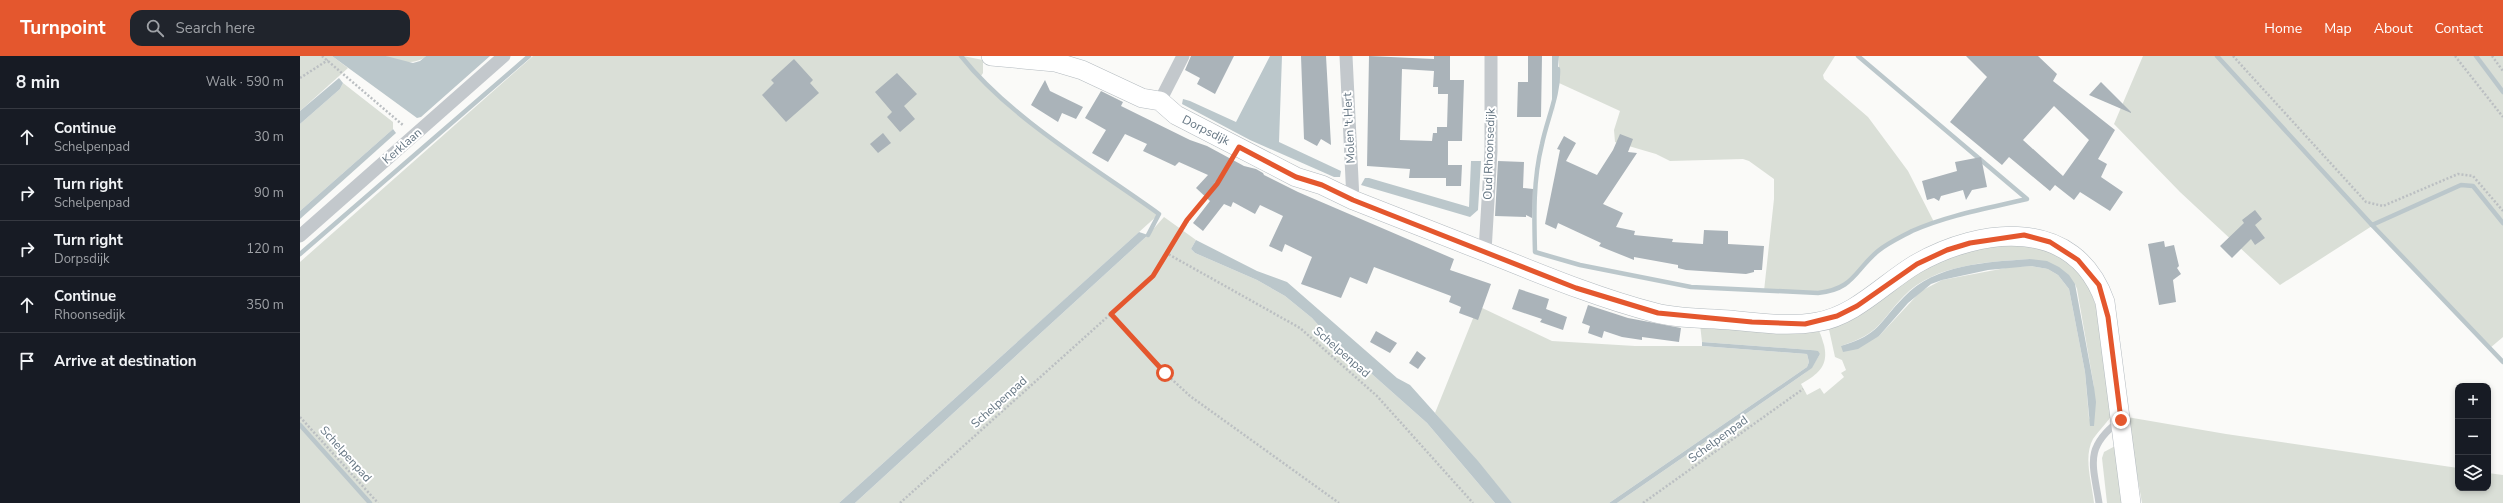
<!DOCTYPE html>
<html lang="en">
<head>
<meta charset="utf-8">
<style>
  :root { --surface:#171b24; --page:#20242c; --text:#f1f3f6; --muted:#9ea1a6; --line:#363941; --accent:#e4572e }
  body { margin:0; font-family:"Nunito Sans",sans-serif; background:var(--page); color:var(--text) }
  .controls { position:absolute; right:12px; bottom:12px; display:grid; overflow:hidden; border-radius:8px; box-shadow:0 2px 6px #0003 }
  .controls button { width:36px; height:36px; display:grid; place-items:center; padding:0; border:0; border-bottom:1px solid var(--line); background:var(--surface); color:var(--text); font:20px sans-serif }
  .stop { position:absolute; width:12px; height:12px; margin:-9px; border:3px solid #e4572e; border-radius:50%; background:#fff }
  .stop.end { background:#e4572e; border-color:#fff; box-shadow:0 1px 4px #0008 }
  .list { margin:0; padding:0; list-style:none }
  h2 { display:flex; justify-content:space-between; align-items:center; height:52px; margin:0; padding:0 16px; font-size:17px }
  h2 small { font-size:13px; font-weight:400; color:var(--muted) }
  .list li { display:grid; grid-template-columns:26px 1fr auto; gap:12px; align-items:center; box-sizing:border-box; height:56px; padding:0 16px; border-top:1px solid var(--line) }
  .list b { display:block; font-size:15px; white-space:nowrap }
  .list p { margin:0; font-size:13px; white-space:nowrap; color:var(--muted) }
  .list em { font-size:13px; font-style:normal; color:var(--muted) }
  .icon { flex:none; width:22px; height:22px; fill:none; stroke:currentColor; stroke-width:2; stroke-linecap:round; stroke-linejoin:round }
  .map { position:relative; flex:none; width:2203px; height:447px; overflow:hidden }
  header { display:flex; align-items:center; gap:24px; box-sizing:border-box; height:56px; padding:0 20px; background:var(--accent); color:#fff }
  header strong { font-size:19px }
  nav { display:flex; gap:22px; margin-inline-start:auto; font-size:14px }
  .search { width:280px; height:36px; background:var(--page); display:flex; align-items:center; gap:10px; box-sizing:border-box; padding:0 14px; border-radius:12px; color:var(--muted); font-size:15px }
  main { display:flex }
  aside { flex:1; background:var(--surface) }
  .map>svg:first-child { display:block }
  .green { fill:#dadfd7; fill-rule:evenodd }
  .water { fill:#bbc7cb }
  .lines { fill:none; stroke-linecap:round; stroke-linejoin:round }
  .stream { stroke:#bbc7cb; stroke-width:4.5 }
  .building { fill:#aab3b9; fill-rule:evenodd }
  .secondary-casing { stroke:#b3babf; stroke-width:20 }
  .path { stroke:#bbbfc2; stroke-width:2.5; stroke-dasharray:2 2; stroke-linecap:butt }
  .lane { stroke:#c3c8cc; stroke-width:7 }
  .street { stroke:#c3c8cc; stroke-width:13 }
  .secondary { stroke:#fff; stroke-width:19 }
  .route { stroke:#e4572e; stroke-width:5 }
  .labels { text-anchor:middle; stroke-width:4; stroke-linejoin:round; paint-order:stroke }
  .street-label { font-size:12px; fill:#657683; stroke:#fff }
</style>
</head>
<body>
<header>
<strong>Turnpoint</strong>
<div class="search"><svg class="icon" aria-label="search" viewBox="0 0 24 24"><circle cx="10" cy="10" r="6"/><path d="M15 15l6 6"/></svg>Search here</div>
<nav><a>Home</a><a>Map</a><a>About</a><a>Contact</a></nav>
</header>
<main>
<aside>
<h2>8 min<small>Walk · 590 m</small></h2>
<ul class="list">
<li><svg class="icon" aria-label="ahead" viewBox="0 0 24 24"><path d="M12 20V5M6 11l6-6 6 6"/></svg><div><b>Continue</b><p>Schelpenpad</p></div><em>30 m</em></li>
<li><svg class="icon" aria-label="right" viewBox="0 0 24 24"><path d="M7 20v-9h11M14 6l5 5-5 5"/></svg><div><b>Turn right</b><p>Schelpenpad</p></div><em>90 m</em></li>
<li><svg class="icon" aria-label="right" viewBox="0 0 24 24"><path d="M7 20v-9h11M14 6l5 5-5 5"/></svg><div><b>Turn right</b><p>Dorpsdijk</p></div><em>120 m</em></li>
<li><svg class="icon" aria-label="ahead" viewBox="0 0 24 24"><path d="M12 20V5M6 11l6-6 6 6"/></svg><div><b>Continue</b><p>Rhoonsedijk</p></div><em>350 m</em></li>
<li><svg class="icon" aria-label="arrive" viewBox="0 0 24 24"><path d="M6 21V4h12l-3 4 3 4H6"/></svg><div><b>Arrive at destination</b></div></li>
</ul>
</aside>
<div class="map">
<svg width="2203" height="447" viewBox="0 0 2203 447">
  <rect width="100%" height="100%" fill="#fafaf8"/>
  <g class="green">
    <path d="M0 0H32L48 12 0 55Z"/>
    <path d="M86 0H126C117 9 96 7 86 0Z"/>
    <path d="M233 0H663L683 4V17L679 23 756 85 859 158 539 447H0V206Z"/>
    <path d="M1259 0H1535L1523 19 1524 23 1568 61 1608 115 1634 166 1613 175 1579 193 1547 228 1531 235H1464L1474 143V123L1449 105 1443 103 1370 105 1356 98 1315 86 1314 74 1320 55 1259 27Z"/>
    <path d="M1843 0H2203V281L2190 292 2072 170 1980 229 1880 136 1814 68Z"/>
    <path d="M43 27 93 66V73L0 155V68L40 33Z"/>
    <path d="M864 161 896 184 891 193 895 197 957 224 985 240 1012 262 1039 292 1064 311 1127 367 1195 447H555L848 179Z"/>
    <path d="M1727 186C1737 189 1748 191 1757 195 1804 219 1807 309 1814 356 1808 366 1800 373 1793 383 1783 401 1792 427 1794 447H1317L1505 317 1512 311 1520 298 1511 294 1402 286 1400 268 1517 272C1521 277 1522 283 1524 289 1529 310 1518 318 1501 328L1507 339 1520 332 1524 338 1544 321 1541 317 1546 314 1542 304 1535 301 1528 269 1583 235 1660 193ZM1730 203 1775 228 1777 233 1794 331V369L1789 362 1785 316 1769 233 1758 219 1748 213 1731 210 1711 211 1642 224 1621 235 1579 280 1541 290C1581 277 1578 267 1604 240 1635 208 1687 206 1730 203Z"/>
    <path d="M1178 250 1252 285 1335 290H1402L1507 298 1509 306 1507 311 1309 447H1212L1135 357Z"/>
    <path d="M1827 361 1926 378 2158 412V432H2188V417L2203 419V447H1842Z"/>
    <path d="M1817 389 1826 447H1807L1802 402 1804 396Z"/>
  </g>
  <g class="water">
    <path d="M32 0H86L113 7 120 5 126 0H190L121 61 117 62Z"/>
    <path d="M970 0H982L979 86 1041 115 1040 121H1034L950 84 882 48 883 43 890 45 936 66Z"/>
    <path d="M1252 0H1259L1254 59 1255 49 1252 46Z"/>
    <path d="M39 22 43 27 40 33 0 68V55Z"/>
    <path d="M93 73 96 77 0 163V155Z"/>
    <path d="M1171 105H1181L1178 154 1170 161 1061 129 1065 122H1069L1169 151Z"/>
    <path d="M839 176 848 179 555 447H539Z"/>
    <path d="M896 184 957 215 987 226 1097 322 1110 329 1178 405 1212 447H1195L1127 367 1064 311 1039 292 1012 262 985 240 957 224 895 197 891 193Z"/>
    <path d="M1730 203 1747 205 1759 211 1769 219 1775 228 1794 331 1796 346 1794 370H1790L1785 316 1769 233 1758 219 1748 213 1731 210 1688 214 1642 224 1631 228 1608 247 1579 280 1558 293 1543 296 1541 290C1581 278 1578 267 1604 241 1635 208 1687 206 1730 203Z"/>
    <path d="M1402 286 1511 294 1518 295 1520 298 1512 312 1505 317 1317 447H1309L1507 311 1509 306 1507 298 1402 290Z"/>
  </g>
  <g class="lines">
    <g class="stream">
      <path d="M661 0C710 62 794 111 859 158L848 179"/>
      <path d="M1917 0 2072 169 2161 129 2173 130 2203 167"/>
      <path d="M2176 0 2203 36"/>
      <path d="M1258 13C1259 39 1247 63 1242 88 1233 124 1234 160 1235 196L1280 209 1391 231 1518 237C1554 233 1554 215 1578 195 1588 187 1601 181 1612 175 1648 159 1689 152 1727 143L1558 0"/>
      <path d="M2072 169 2203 306"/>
      <path d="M0 198 229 0"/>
      <path d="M0 369 70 447"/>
    </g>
  </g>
  <g class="building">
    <path d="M891 0H934L915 38 897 28 900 22 885 14Z"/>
    <path d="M1001 0H1026L1031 89 1021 83 1017 90 1004 83Z"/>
    <path d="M1069 0 1134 3V0H1150V24H1164L1162 85H1148V109H1162L1161 130H1146V122H1109L1110 113 1067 110ZM1102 13 1134 15 1133 31H1138V38H1148L1147 71H1137V77H1133L1132 85 1100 84Z"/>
    <path d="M1228 0H1242L1241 61H1217L1218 26H1228Z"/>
    <path d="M1666 0H1738L1757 18 1753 25 1815 74 1798 103 1807 108 1801 121 1823 136 1810 155 1780 136 1774 144 1755 129 1750 135 1709 101 1702 109 1650 66 1687 21ZM1754 50 1789 84 1763 120 1723 84Z"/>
    <path d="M494 3 513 24 510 27 519 37 486 66 462 39 474 27 471 24Z"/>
    <path d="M597 17 617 38 604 50 615 63 600 76 587 61 592 56 575 36Z"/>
    <path d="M745 24 750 35 783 51 776 63 762 57 758 66 731 49Z"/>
    <path d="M1801 26 1831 56V57L1789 39Z"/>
    <path d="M801 35 823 46 821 50 890 84 907 90 944 110 956 113 963 117 964 119 998 136 1154 203 1150 214 1191 228 1178 264 1159 257 1161 251 1149 246 1151 240 1074 211 1067 228 1050 221 1041 242 1001 228 1012 201 985 188 982 196 969 190 983 160 960 149 955 158 933 146 931 151 924 148 903 175 893 167 910 145 896 132 908 119 879 106 875 110 843 95 847 88 825 78 808 106 792 97 806 74 785 62Z"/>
    <path d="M583 77 591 87 578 97 570 88Z"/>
    <path d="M1320 78 1333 83 1328 96 1337 97 1303 148 1323 157 1316 171 1335 175 1334 179 1373 183 1372 186 1403 188 1404 174 1428 175V188L1464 190 1462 214H1454V216L1446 218 1386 214 1378 212V209L1334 201V204L1299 190 1301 187 1258 167 1256 173 1245 168 1260 94 1257 93 1264 80 1276 87 1266 105 1297 119 1313 94Z"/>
    <path d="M1681 101 1687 131 1672 134 1666 144 1663 134 1641 140 1639 145 1634 142 1627 144 1622 125 1657 115 1655 106Z"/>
    <path d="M1198 105 1224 106 1223 132 1233 133 1232 162 1226 159V161L1195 160Z"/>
    <path d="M1955 154 1962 163 1955 169 1965 182 1955 189 1951 183 1932 202 1920 190 1944 167 1942 164Z"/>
    <path d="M1864 185 1865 191 1874 189 1879 210 1877 212 1881 218 1873 224 1876 246 1859 249 1848 188Z"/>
    <path d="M1219 233 1249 243 1246 253 1267 261 1263 274 1240 266 1242 263 1212 253Z"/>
    <path d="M1288 249 1328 262 1381 272 1379 286 1342 281V284L1322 281 1304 275 1302 282 1288 277 1290 270 1282 267Z"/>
    <path d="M1076 275 1097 287 1090 297 1070 286Z"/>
    <path d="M1117 295 1126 302 1118 313 1109 307Z"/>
  </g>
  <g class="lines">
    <defs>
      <path id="secondary" d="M691 0 755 6 782 14 842 42 860 45 876 59 996 121 1022 129 1053 144C1098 162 1143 179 1188 197 1243 219 1298 242 1356 257 1379 263 1406 262 1430 264 1458 267 1489 271 1517 266 1555 260 1584 227 1616 208 1681 171 1775 160 1805 246L1831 447"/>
    </defs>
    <use href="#secondary" class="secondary-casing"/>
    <g class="path">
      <path d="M22 0 104 70"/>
      <path d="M1933 0 2066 146 2083 150 2158 118 2173 120 2203 155"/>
      <path d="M2155 0 2203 61"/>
      <path d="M2192 0 2203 15"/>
      <path d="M0 22 28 4"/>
      <path d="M930 106C911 138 884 164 868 198L1000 272 1077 340 1173 447"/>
      <path d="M811 258 865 317 890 340 1039 447"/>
      <path d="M0 361 78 447"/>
      <path d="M600 447 853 220 868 198"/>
      <path d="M1343 447 1503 333"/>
    </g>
    <path class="lane" d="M1799 447C1793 408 1784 392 1819 365"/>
    <g class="street">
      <path d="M1046 0 1053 144"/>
      <path d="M860 45 883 0"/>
      <path d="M0 180 204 0"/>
      <path d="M1185 195 1191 95V0"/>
    </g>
    <use href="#secondary" class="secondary"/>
  </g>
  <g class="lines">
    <path class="route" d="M865 317 811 258 853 220 887 164 917 128 939 91 996 121 1022 129 1053 144 1276 232 1358 257 1452 266 1505 268 1537 260 1557 250 1617 208 1647 194 1670 187 1724 179 1750 186 1778 204 1799 229 1808 261 1821 364"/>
  </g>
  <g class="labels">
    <g class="street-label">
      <text transform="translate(1049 72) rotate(-93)" y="4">Molen 't Hert</text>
      <text transform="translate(906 74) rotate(27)" y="4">Dorpsdijk</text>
      <text transform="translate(102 90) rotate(-41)" y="4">Kerklaan</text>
      <text transform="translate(1189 98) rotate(-88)" y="4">Oud Rhoonsedijk</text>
      <text transform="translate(1042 296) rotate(41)" y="4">Schelpenpad</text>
      <text transform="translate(699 346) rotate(-42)" y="4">Schelpenpad</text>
      <text transform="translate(1418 383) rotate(-36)" y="4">Schelpenpad</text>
      <text transform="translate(46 398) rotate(48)" y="4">Schelpenpad</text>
    </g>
  </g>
</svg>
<div class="controls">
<button>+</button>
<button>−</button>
<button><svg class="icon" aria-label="layers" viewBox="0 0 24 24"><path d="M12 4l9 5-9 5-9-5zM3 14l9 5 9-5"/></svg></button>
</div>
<div class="stop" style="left:865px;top:317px"></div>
<div class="stop end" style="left:1821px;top:364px"></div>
</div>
</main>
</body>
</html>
